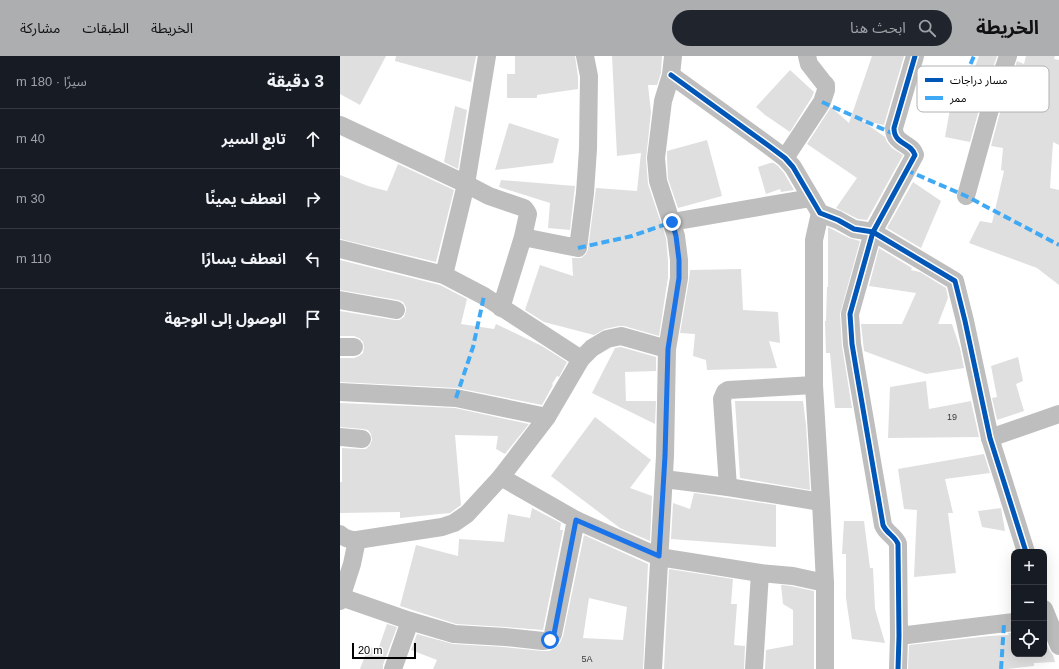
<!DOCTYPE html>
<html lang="ar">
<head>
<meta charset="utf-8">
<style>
  :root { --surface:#171b24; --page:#20242c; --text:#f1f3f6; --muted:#9ea1a6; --line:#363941; --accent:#adaeaf }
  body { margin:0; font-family:Helvetica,"Noto Sans Arabic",sans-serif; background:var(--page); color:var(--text); direction:rtl }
  .controls { position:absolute; right:12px; bottom:12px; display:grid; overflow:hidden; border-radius:8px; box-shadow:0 4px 16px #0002 }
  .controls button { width:36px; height:36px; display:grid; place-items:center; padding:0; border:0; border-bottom:1px solid var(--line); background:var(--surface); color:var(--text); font:20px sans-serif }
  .scale { position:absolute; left:12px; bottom:10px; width:64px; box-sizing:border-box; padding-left:4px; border:2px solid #000; border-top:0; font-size:11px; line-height:14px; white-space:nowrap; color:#000; -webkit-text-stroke:3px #fff; paint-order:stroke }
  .stop { position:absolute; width:12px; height:12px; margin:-9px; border:3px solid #1a73e8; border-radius:50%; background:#fff }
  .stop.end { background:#1a73e8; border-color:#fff; box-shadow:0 1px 4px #0008 }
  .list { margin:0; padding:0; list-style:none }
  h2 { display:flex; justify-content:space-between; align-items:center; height:52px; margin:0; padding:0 16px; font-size:17px }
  h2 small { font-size:13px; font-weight:400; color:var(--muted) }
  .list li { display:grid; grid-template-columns:26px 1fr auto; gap:12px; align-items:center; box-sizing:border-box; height:60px; padding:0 16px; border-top:1px solid var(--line) }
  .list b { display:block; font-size:15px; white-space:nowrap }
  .list em { font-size:13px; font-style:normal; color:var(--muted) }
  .icon { flex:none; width:22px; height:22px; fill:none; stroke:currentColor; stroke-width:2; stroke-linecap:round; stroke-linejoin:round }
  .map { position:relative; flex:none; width:719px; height:613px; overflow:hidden; direction:ltr }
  header { display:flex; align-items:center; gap:24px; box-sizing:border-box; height:56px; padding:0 20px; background:var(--accent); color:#111 }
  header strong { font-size:19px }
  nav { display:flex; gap:22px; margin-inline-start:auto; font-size:14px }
  .search { width:280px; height:36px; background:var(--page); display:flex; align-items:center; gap:10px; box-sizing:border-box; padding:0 14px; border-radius:22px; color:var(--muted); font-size:15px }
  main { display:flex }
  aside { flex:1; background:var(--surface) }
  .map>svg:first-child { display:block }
  .building { fill:#dfdfdf; fill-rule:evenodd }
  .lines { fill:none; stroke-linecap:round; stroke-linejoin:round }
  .minor { stroke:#bebebe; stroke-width:18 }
  .quiet { stroke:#3fa9f5; stroke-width:4; stroke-dasharray:8 4; stroke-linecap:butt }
  .cycleway-casing { stroke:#fff; stroke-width:8 }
  .cycleway { stroke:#0057b8; stroke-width:5 }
  .route { stroke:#1a73e8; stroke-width:5 }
  .labels { text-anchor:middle; stroke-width:3.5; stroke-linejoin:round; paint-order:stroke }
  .number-label { font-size:9px; fill:#383838 }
  .key { fill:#fff; stroke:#b2b2b2; stroke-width:1 }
  .key-label { font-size:11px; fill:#000 }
</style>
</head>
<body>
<header>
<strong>الخريطة</strong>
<div class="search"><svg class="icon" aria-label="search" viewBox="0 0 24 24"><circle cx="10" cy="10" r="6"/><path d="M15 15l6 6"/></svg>ابحث هنا</div>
<nav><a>الخريطة</a><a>الطبقات</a><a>مشاركة</a></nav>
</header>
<main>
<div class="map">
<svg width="719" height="613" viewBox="0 0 719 613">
  <rect width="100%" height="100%" fill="#fff"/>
  <g class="building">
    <path d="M0 0H46L20 49 0 38Z"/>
    <path d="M56 0H136L131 26 55 5Z"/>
    <path d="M175 0H235L238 21V33L197 39V42H167V18H175Z"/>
    <path d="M272 0H322L321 17 317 29H308L311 56 306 103 308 128 326 182 328 205V221L319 280 284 270H279L265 273 254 279 204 266 185 254 200 209 233 220 232 202H241L246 198 248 193 256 132 297 135 301 97 277 100Z"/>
    <path d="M532 0H564L544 69 521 64 545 81 547 86 552 92 563 99 527 164 518 163 496 152 517 122 467 88 491 51 509 67Z"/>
    <path d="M639 0H657L642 43 630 86 605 81 610 53 619 55Z"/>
    <path d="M686 0H715L714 3 719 4V89L713 86 710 132 719 134V229L697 212 629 187 640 165 652 167 664 115 661 114 663 92 651 90 662 49 677 5 684 8Z"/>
    <path d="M450 14 474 36 472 41 450 76 425 59 416 51Z"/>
    <path d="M115 50 127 54 118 113 104 106Z"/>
    <path d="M169 67 219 83 213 107 155 114Z"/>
    <path d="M367 84 382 140 338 152 328 123 327 102V95Z"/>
    <path d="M432 106 438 110 444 117 454 134 441 136 440 133 426 138 418 111 433 106Z"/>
    <path d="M58 108 114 134 96 206 0 183V119L28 130 47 135Z"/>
    <path d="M161 124 235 130 230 174 208 172 210 147 159 131Z"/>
    <path d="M573 126 601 145 581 192 547 172Z"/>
    <path d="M488 171 509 182 520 185 500 258 502 290 512 352H495L490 297H486L485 265H486L487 231H488Z"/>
    <path d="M539 192 572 212 571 214 580 216 606 232 608 242 598 268H612L620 292 624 312 586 318 524 295 521 268H562L576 237 529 230Z"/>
    <path d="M0 204 100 229 127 243 121 268 154 273 156 268 202 290 227 306 219 321 217 320 212 328 213 329 202 349 117 332 0 326V302H14L19 300 23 297 24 291 23 286 19 282 14 280H0V255L55 264H59L64 261 66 255V251L63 246 58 244 0 234Z"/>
    <path d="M401 213 403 254 438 256 440 287 429 285 437 312 367 314 366 304 353 300 355 278 340 277 349 224 350 214Z"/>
    <path d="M281 291 316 301V315L285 316 286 345H316L315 368 252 337 275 292Z"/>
    <path d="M678 301 683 325 676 328 684 355 657 364 652 342 657 341 651 310Z"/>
    <path d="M586 325 589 353 631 345 639 381 548 382 550 331Z"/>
    <path d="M395 345H463L466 369 470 434 400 422Z"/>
    <path d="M0 347 115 352 189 368 165 398 156 393 158 380 115 379 121 449 110 457 60 462V456L0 457V426H2V392L21 393H26L30 389 32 384 31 378 28 374 23 373 0 371Z"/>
    <path d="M255 361 311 404 290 432 312 440 310 485 280 472 211 420Z"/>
    <path d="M644 398 650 417 605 423 613 457H608L616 517 574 521 577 454 564 453 558 413Z"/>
    <path d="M354 437 436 449V491L331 483 333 447 350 453Z"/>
    <path d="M192 452 221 467 220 474H223L203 574 166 571 116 568 60 550 76 489 118 500 119 483 164 486 168 458 190 462Z"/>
    <path d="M661 452 665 475 642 471 638 455Z"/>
    <path d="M504 465H524L530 512H533L535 553 545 587 512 583 506 542V498H502Z"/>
    <path d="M244 479 308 508 303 613H93L97 604 71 594 77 578 113 588 164 591 202 595H209L215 592 220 587 223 580ZM249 542 287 551 283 584 243 582Z"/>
    <path d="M329 513 393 523 391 548H397L394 589 405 590 404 613H324Z"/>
    <path d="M441 529 451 530 474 535V613H425L426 594 453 589V554L443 548Z"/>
    <path d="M47 568 57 571 43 609V613H20L28 592 39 591Z"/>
    <path d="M668 577H674V598H704V581L709 594 713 599 715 606 694 607V610L668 613H568L569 589 649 580 669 579Z"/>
  </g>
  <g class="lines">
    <g class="minor">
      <path d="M331 19 429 90 445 102 453 111 480 157 498 164 514 173 533 176 615 225 625 265 650 382 686 496"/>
      <path d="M0 69 126 128 149 140 184 152 187 156 188 158 183 181 161 252"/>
      <path d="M445 102 482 46 486 34V29L483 26 469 8 467 0"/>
      <path d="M626 140 652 46 668 0"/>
      <path d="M480 157 474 184V329L481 446 485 527V613"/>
      <path d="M332 166 471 142"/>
      <path d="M183 181 238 192 245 137 248 93 249 20 245 0"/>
      <path d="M0 193 104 219 144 240 241 303"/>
      <path d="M104 219 126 128 147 0"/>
      <path d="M0 244 56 254"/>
      <path d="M0 291H14"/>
      <path d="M474 329 388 334 385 336 382 343 388 431 481 446"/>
      <path d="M0 336 116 342 207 361"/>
      <path d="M0 381 22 383"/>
      <path d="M650 382 719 358"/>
      <path d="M161 421 236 464 319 501 420 517 453 520 485 527"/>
      <path d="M324 423 388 431"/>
      <path d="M0 478C5 483 10 484 17 484"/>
      <path d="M1 541 70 565 114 578 165 581 203 585C209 585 211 583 213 578L236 464"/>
      <path d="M0 545 12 508 17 484 102 471 114 467 127 458 161 421 207 361 241 303 252 292 267 283 281 280 327 293"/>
      <path d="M704 553 719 590"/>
      <path d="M559 580 674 566"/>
      <path d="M53 613 70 565"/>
      <path d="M313 613 325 400 327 293 339 222V204L336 180 318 125 316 102 323 45 331 19 333 0"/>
      <path d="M414 613 420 517"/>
      <path d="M558 613 559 580 558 488C555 480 546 477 543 469L517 318 512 288 510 258 533 176 575 99C571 86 554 89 554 72L575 0"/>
    </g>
    <g class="quiet">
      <path d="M621 30 634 0"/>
      <path d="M482 46 554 78"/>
      <path d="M566 114 626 140 719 189"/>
      <path d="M238 192 292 180 332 166"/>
      <path d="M116 342 133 291 144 240"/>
      <path d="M661 613 664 568"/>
    </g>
    <defs>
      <g id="cycleway">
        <path d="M331 19 429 90 445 102 453 111 480 157 498 164 514 173 533 176 615 225 625 265 650 382 686 496"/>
        <path d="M558 613 559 580 558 488C555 480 546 477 543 469L517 318 512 288 510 258 533 176 575 99C571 86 554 89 554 72L575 0"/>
      </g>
    </defs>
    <use href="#cycleway" class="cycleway-casing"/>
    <use href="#cycleway" class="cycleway"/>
  </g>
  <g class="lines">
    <path class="route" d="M210 584 214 578 236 464 319 500 325 400 328 293 339 222V204L336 180 332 166"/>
  </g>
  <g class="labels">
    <g class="number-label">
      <text x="612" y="364">19</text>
      <text x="247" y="606">5A</text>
    </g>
  </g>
  <rect x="577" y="10" width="132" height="46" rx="6" class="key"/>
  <rect x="585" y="22" width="18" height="4" fill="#0057b8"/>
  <rect x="585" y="40" width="18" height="4" fill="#3fa9f5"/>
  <g class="key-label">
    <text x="610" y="28">مسار دراجات</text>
    <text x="610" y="46">ممر</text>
  </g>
</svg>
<div class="controls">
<button>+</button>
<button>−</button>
<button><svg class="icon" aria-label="locate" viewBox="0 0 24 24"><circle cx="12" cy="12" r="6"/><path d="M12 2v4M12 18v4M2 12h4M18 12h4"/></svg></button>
</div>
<div class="scale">20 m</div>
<div class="stop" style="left:210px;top:584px"></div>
<div class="stop end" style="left:332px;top:166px"></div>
</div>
<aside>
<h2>3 دقيقة<small>سيرًا · 180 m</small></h2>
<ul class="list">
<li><svg class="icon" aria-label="ahead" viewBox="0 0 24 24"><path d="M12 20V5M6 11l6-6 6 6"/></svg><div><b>تابع السير</b></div><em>40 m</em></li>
<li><svg class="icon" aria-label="right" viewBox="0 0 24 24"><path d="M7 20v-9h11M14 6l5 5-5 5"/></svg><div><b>انعطف يمينًا</b></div><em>30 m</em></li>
<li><svg class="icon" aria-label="left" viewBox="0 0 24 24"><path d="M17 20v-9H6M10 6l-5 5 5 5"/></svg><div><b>انعطف يسارًا</b></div><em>110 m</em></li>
<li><svg class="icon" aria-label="arrive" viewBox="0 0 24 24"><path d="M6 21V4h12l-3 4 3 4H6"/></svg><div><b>الوصول إلى الوجهة</b></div></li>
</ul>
</aside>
</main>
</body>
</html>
